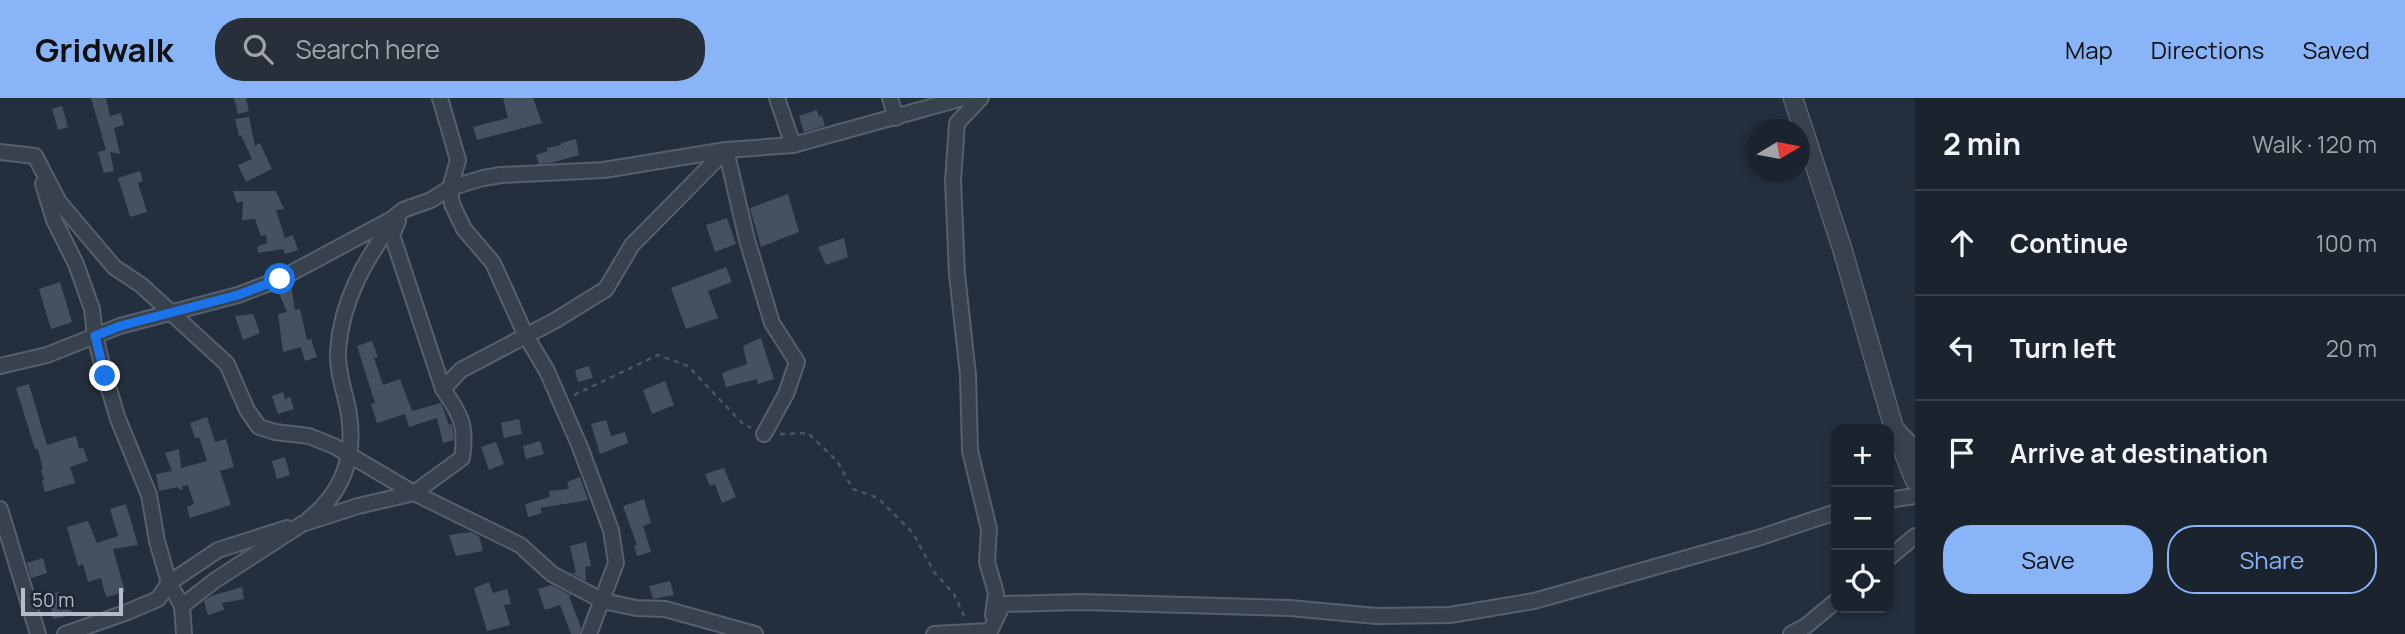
<!DOCTYPE html>
<html lang="en">
<head>
<meta charset="utf-8">
<style>
  :root { --surface:#1b232e; --page:#282f3a; --text:#f1f3f6; --muted:#a0a4aa; --line:#39404a; --accent:#8ab4f8 }
  body { margin:0; font-family:Manrope,sans-serif; background:var(--page); color:var(--text) }
  .controls { position:absolute; right:21px; bottom:21px; display:grid; overflow:hidden; border-radius:14px; box-shadow:0 4px 10px #0003 }
  .controls button { width:63px; height:63px; display:grid; place-items:center; padding:0; border:0; border-bottom:2px solid var(--line); background:var(--surface); color:var(--text); font:35px sans-serif }
  .compass { position:absolute; left:1747px; top:21px; width:63px; height:63px; border-radius:50%; background:var(--surface); box-shadow:0 4px 10px #0003; rotate:80deg }
  .scale { position:absolute; left:21px; bottom:18px; width:102px; box-sizing:border-box; padding-left:7px; border:4px solid #b4bcc9; border-top:0; font-size:19px; line-height:24px; white-space:nowrap; color:#b4bcc9; -webkit-text-stroke:5px #1d2633; paint-order:stroke }
  .stop { position:absolute; width:21px; height:21px; margin:-16px; border:5px solid #1a73e8; border-radius:50%; background:#fff }
  .stop.end { background:#1a73e8; border-color:#fff; box-shadow:0 2px 7px #0008 }
  .list { margin:0; padding:0; list-style:none }
  h2 { display:flex; justify-content:space-between; align-items:center; height:91px; margin:0; padding:0 28px; font-size:30px }
  h2 small { font-size:23px; font-weight:400; color:var(--muted) }
  .list li { display:grid; grid-template-columns:46px 1fr auto; gap:21px; align-items:center; box-sizing:border-box; height:105px; padding:0 28px; border-top:2px solid var(--line) }
  .list b { display:block; font-size:26px; white-space:nowrap }
  .list em { font-size:23px; font-style:normal; color:var(--muted) }
  .actions { display:flex; gap:14px; padding:21px 28px }
  .actions a { flex:1; padding:16px 0; border:2px solid var(--accent); border-radius:28px; text-align:center; font-size:24px; color:var(--accent) }
  .actions .main { background:var(--accent); color:#111 }
  .icon { flex:none; width:38px; height:38px; fill:none; stroke:currentColor; stroke-width:2; stroke-linecap:round; stroke-linejoin:round }
  .map { position:relative; flex:none; width:1915px; height:536px; overflow:hidden }
  header { display:flex; align-items:center; gap:42px; box-sizing:border-box; height:98px; padding:0 35px; background:var(--accent); color:#111 }
  header strong { font-size:33px }
  nav { display:flex; gap:38px; margin-inline-start:auto; font-size:24px }
  .search { width:490px; height:63px; background:var(--page); display:flex; align-items:center; gap:18px; box-sizing:border-box; padding:0 24px; border-radius:28px; color:var(--muted); font-size:26px }
  main { display:flex }
  aside { flex:1; background:var(--surface) }
  .map>svg:first-child { display:block }
  .building { fill:#455162 }
  .lines { fill:none; stroke-linecap:round; stroke-linejoin:round }
  .minor-casing { stroke:#565f6c; stroke-width:18 }
  .tertiary-casing { stroke:#565f6c; stroke-width:21 }
  .path { stroke:#44595c; stroke-width:2.5; stroke-dasharray:5 5; stroke-linecap:butt }
  .minor { stroke:#38414e; stroke-width:14 }
  .tertiary { stroke:#38414e; stroke-width:18 }
  .route { stroke:#1a73e8; stroke-width:9 }
</style>
</head>
<body>
<header>
<strong>Gridwalk</strong>
<div class="search"><svg class="icon" aria-label="search" viewBox="0 0 24 24"><circle cx="10" cy="10" r="6"/><path d="M15 15l6 6"/></svg>Search here</div>
<nav><a>Map</a><a>Directions</a><a>Saved</a></nav>
</header>
<main>
<div class="map">
<svg width="1915" height="536" viewBox="0 0 1915 536">
  <rect width="100%" height="100%" fill="#242f3e"/>
  <g class="building">
    <path d="M91 0H106L110 18 121 15 124 27 114 30 120 56 110 54 114 73 104 75 98 54 106 52Z"/>
    <path d="M234 0H246L249 13 238 16Z"/>
    <path d="M503 0H533L542 25 477 42 473 29 508 20Z"/>
    <path d="M62 8 68 29 58 32 52 11Z"/>
    <path d="M817 12 819 19 822 18 825 28 804 34 799 18Z"/>
    <path d="M249 19 255 48 260 45 272 71 246 84 238 67 252 61 241 37 239 38 235 21Z"/>
    <path d="M576 41 579 57 551 65 539 66 536 57 548 53 547 50 561 47V45Z"/>
    <path d="M140 73 143 83 138 85 147 114 130 119 118 80Z"/>
    <path d="M233 93H276L284 111 276 112 285 140 293 137 298 152 285 156 283 151 258 155 257 149 267 145 266 137 261 138 255 121 242 122 243 103 237 105Z"/>
    <path d="M788 96 799 134 761 149 750 110Z"/>
    <path d="M727 120 736 146 715 154 706 127Z"/>
    <path d="M844 140 848 159 826 167 818 149Z"/>
    <path d="M726 169 732 184 708 193 718 220 686 231 671 190Z"/>
    <path d="M60 184 72 224 51 231 39 191Z"/>
    <path d="M291 186 295 212 300 211 307 242 311 241 317 259 305 263 301 249 283 254 278 216 287 214 278 193Z"/>
    <path d="M253 216 260 235 243 242 235 218Z"/>
    <path d="M761 240 774 281 758 286 757 281 726 289 722 275 747 266 743 248Z"/>
    <path d="M372 243 378 259 374 260 383 287 400 281 412 313 441 305 449 327 452 326 454 342 443 345 437 320 409 329 405 316 377 325 371 306 375 305 357 248Z"/>
    <path d="M589 268 593 280 578 284 575 272Z"/>
    <path d="M665 283 674 307 652 316 643 292Z"/>
    <path d="M29 286 47 347 76 338 79 351 83 349 88 363 70 369 75 385 45 394 42 383 44 382 41 372 43 371 38 351H35L16 290Z"/>
    <path d="M283 294 285 301 290 299 294 311 278 316 272 298Z"/>
    <path d="M207 319 215 344 226 341 234 369 220 373 231 407 190 420 187 409 194 406 188 387 182 388 183 391 180 392 178 389 159 393 156 376 172 373 165 355 179 351 181 370 207 363 199 339 195 340 190 325Z"/>
    <path d="M519 321 522 336 504 340 501 325Z"/>
    <path d="M606 322 611 338 625 334 628 345 600 356 591 326Z"/>
    <path d="M540 343 544 356 526 361 523 348Z"/>
    <path d="M496 344 504 366 489 372 481 349Z"/>
    <path d="M285 359 290 377 277 381 272 363Z"/>
    <path d="M724 370 736 399 722 405 715 386 710 388 705 376Z"/>
    <path d="M580 379 588 402 540 410 542 415 528 419 525 406 550 399 549 393 569 391 567 384Z"/>
    <path d="M644 401 651 425 643 428 651 454 637 458 634 448 637 447 623 408Z"/>
    <path d="M126 406 138 447 113 451 125 494 106 499 101 480 88 484 83 466 78 468 67 429 88 423 97 445 118 438 110 411Z"/>
    <path d="M471 434 479 438 483 453 456 458 449 437Z"/>
    <path d="M586 444 591 468 585 469 586 483 571 475H576L570 448Z"/>
    <path d="M43 460 47 475 31 480 27 465Z"/>
    <path d="M670 483 674 497 653 501 649 488Z"/>
    <path d="M489 484 493 495 507 491 511 506 504 507 510 527 487 533 474 490Z"/>
    <path d="M552 487 572 498H569L581 530 580 536H571L560 507 545 512 538 491Z"/>
    <path d="M242 489 244 501 222 505 224 512 208 517 204 503 211 498Z"/>
    <path d="M59 494 61 502 68 501 72 517 53 521 48 497Z"/>
  </g>
  <g class="lines">
    <defs>
      <g id="minor">
        <path d="M440 0 458 62 450 90 452 106 464 131 493 165 526 238 547 273 580 349 611 432 616 465 589 536"/>
        <path d="M777 0 793 47"/>
        <path d="M890 0 896 20"/>
        <path d="M981 0 957 25 953 83 957 176 968 277 970 353 989 431 987 464 996 495 993 517"/>
        <path d="M726 52 747 142 772 225 797 264 786 296 764 336"/>
        <path d="M0 54 35 58"/>
        <path d="M35 58 59 104 114 169 141 187 227 266 247 312 259 329 275 334 309 338 334 348 414 395 520 447 552 476 603 503 636 510 665 511 755 536"/>
        <path d="M43 86 54 122 76 166 92 211 95 238 105 278 118 321 149 397 157 443 169 485 182 508"/>
        <path d="M398 123 392 137 443 291"/>
        <path d="M0 268 47 257 120 228 238 197 280 181 392 121 403 112 431 102 450 90 483 80 501 77 604 72 726 52 793 47 963 0"/>
        <path d="M1896 330 1915 351"/>
        <path d="M1889 402 1915 398"/>
        <path d="M0 411 38 536"/>
        <path d="M309 421C347 391 357 352 347 306 343 290 337 270 338 253 341 203 366 160 395 121"/>
        <path d="M1889 460 1915 438"/>
        <path d="M65 536 125 515 158 501 169 485 218 452 287 430"/>
        <path d="M184 536 182 508 214 483 302 426 358 408 414 395 462 360C467 328 461 317 443 291L461 272 556 222 606 191 632 147 726 52"/>
        <path d="M934 536 990 533 1003 506 1081 504 1290 510 1376 518 1450 517 1534 503 1758 440 1836 414"/>
        <path d="M1791 536 1806 528 1836 503"/>
      </g>
      <path id="tertiary" d="M1793 0 1842 150 1893 327 1915 383"/>
    </defs>
    <use href="#minor" class="minor-casing"/>
    <use href="#tertiary" class="tertiary-casing"/>
    <g class="path">
      <path d="M574 297 658 257 688 268 742 325 751 330"/>
      <path d="M780 336 808 335 837 363 853 391 878 400 913 435 934 474 954 496 965 520"/>
    </g>
    <use href="#minor" class="minor"/>
    <use href="#tertiary" class="tertiary"/>
  </g>
  <g class="lines">
    <path class="route" d="M105 278 95 238 120 228 238 197 280 181"/>
  </g>
</svg>
<div class="controls">
<button>+</button>
<button>−</button>
<button><svg class="icon" aria-label="locate" viewBox="0 0 24 24"><circle cx="12" cy="12" r="6"/><path d="M12 2v4M12 18v4M2 12h4M18 12h4"/></svg></button>
</div>
<svg class="compass" viewBox="-18 -18 36 36"><path d="M0-13l5 13h-10z" fill="#e53935"/><path d="M0 13l5-13h-10z" fill="#a0a4aa"/></svg>
<div class="scale">50 m</div>
<div class="stop" style="left:280px;top:181px"></div>
<div class="stop end" style="left:105px;top:278px"></div>
</div>
<aside>
<h2>2 min<small>Walk · 120 m</small></h2>
<ul class="list">
<li><svg class="icon" aria-label="ahead" viewBox="0 0 24 24"><path d="M12 20V5M6 11l6-6 6 6"/></svg><div><b>Continue</b></div><em>100 m</em></li>
<li><svg class="icon" aria-label="left" viewBox="0 0 24 24"><path d="M17 20v-9H6M10 6l-5 5 5 5"/></svg><div><b>Turn left</b></div><em>20 m</em></li>
<li><svg class="icon" aria-label="arrive" viewBox="0 0 24 24"><path d="M6 21V4h12l-3 4 3 4H6"/></svg><div><b>Arrive at destination</b></div></li>
</ul>
<div class="actions"><a class="main">Save</a><a>Share</a></div>
</aside>
</main>
</body>
</html>
